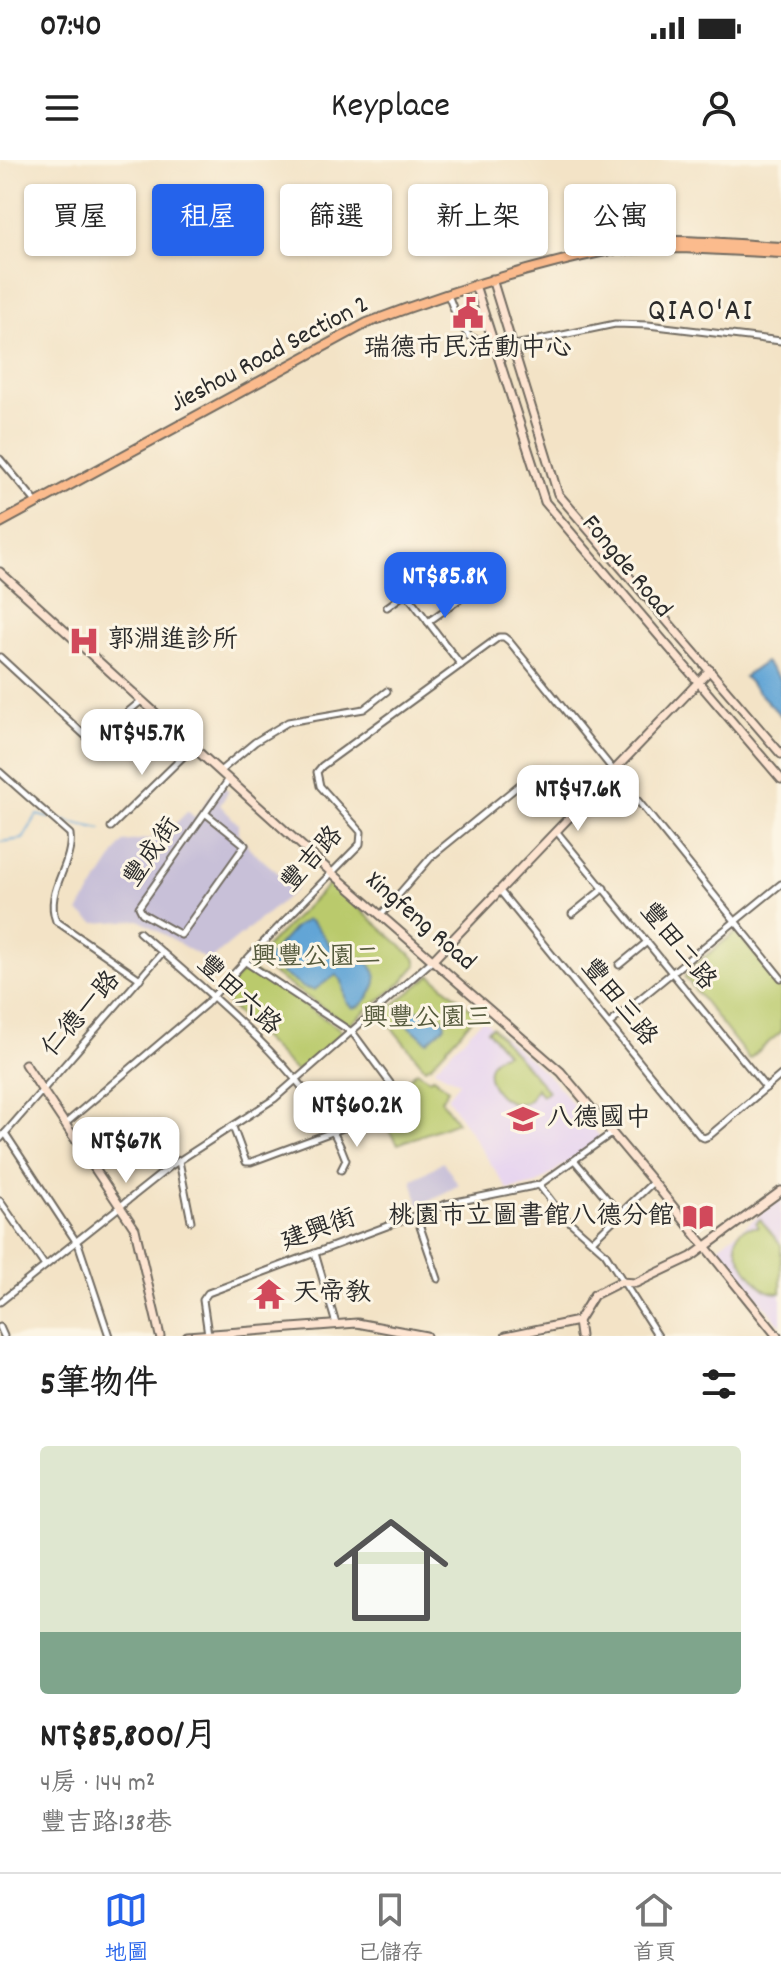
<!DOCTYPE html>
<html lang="zh-TW">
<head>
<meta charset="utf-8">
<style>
	body { margin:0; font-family:Dekko,"LXGW WenKai TC",sans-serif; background:#f2f2f2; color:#222; height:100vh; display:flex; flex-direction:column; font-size:30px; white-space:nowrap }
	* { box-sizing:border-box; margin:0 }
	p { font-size:26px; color:#767676 }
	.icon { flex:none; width:44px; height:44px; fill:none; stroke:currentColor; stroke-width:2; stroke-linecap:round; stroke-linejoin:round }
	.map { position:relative; height:1176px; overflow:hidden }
	.sheet { display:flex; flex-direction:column; background:#fff; flex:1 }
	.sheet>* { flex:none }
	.top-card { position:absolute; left:24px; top:24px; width:734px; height:72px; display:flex; gap:16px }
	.price { position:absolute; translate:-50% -68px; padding:0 18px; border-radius:16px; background:#fff; color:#222; font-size:26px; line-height:52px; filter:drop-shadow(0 2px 4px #0008) }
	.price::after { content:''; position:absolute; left:50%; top:48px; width:24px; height:18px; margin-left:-12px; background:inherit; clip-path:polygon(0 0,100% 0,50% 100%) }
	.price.selected { background:#2563eb; color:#fff }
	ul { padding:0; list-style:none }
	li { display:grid; align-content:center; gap:16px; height:424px; padding:0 40px }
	li span { display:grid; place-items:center; height:248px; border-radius:8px; color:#555 }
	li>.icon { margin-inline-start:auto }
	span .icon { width:144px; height:144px; fill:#fffc; stroke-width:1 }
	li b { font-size:34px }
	h2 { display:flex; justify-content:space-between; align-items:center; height:96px; padding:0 40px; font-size:34px }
	.pill { padding:0 28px; border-radius:8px; background:#fff; box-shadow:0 2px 6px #0004; font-size:28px; line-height:72px }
	.pill.selected { background:#2563eb; color:#fff }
	.status { display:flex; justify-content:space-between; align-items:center; height:56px; padding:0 40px; background:#fff; direction:ltr }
	.status svg { height:22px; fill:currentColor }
	header { display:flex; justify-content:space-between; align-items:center; height:104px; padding:0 40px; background:#fff; font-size:36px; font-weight:600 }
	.menu { display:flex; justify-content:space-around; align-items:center; height:112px; border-top:2px solid #e0e0e0; background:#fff; font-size:22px; color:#767676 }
	.menu a { display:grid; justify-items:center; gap:4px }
	.menu .selected { color:#2563eb }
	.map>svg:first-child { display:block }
</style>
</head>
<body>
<div class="status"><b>07:40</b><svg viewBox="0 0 49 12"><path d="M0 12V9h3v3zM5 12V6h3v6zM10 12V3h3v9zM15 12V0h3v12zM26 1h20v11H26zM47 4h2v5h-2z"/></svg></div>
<header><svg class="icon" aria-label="menu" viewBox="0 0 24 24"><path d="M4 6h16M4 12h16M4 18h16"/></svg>Keyplace<svg class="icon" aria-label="person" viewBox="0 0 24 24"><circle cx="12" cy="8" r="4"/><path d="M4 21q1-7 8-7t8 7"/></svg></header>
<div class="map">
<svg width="781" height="1176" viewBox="0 0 781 1176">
	<rect width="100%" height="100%" fill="#fcf5e5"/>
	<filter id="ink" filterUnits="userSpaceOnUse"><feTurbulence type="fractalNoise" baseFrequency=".0125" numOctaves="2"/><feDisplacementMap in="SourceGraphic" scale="16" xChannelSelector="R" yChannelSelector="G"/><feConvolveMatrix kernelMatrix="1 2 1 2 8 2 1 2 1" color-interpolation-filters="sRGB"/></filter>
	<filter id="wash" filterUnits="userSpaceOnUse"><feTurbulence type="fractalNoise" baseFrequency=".006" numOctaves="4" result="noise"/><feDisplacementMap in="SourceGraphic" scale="32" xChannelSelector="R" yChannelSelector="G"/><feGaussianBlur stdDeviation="1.8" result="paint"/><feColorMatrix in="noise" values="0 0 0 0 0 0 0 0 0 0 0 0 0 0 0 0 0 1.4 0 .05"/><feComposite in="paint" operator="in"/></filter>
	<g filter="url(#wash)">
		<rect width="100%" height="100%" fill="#f3e3c6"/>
		<!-- built -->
		<g fill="#e6d3f0">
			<path d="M483,859L552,919L601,978L537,1024L508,1030L447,937L459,922L434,909Z"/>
			<path d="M781,1039V1165L718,1092L720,1085Z"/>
		</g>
		<!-- industrial -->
		<g fill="#c8c0d8">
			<path d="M219,623L229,631L220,645L238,664V672L250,689L297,729L209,801L139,760L95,763L78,752L123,682L162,677L188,651L195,658Z"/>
			<path d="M443,1002L459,1025L419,1046L412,1020Z"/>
		</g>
		<!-- green -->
		<g fill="#baca6c" stroke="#727a4c" stroke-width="2">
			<path d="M330,723L415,798L417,805L401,823L348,865L253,800Z"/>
			<path d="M736,772L781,826V872L749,899L685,817L692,807Z"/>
			<path d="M247,807L340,869L341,873L335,879L296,912L221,837V834Z"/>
			<path d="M431,815L477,854L431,905L425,908L381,855Z"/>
			<path d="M492,867L548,931L542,935L536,928L530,940C502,957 467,903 506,893L487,870Z"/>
			<path d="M417,911L429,919L433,917L448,929L441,940L457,962L398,984L374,950Z"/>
			<path d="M760,1059L781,1085V1133C777,1133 772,1133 768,1131C750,1123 712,1064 758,1067L756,1063Z"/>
		</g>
		<!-- water -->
		<g fill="#62a5d6" stroke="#466880" stroke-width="2">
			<path d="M765,502L781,520V556L744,517Z"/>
			<path d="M307,760C320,764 333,796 349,804L364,799C384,815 377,830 360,846L353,848L346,842L342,821L336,815L314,830L304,828L264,801L295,767Z"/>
			<path d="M401,847L439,855L444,860L445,866L427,882L398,856L397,850Z"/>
		</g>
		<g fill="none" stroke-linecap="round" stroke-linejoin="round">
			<!-- stream -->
			<g stroke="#62a5d6" stroke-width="2">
				<path d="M55,659L101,669"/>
				<path d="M0,682L23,679L37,655L49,658"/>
			</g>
		</g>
	</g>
	<g filter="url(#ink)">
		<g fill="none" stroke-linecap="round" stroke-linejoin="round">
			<defs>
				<g id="street">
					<path d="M448,135L459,163L469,176L496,189L615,164L648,165L781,181"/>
					<path d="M0,299L36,342"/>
					<path d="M406,433L461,505"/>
					<path d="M387,447L444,406"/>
					<path d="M428,462L492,416"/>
					<path d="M0,497L92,582L141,541"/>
					<path d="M220,611L255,582L288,562L364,549L387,531"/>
					<path d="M0,612L70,674C74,705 44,730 56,761L140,819"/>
					<path d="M205,653L245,685L181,775L142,753L139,747L229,619"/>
					<path d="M111,667L193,587"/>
					<path d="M557,672L766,928"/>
					<path d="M500,731L700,976L704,978L709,976L781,915"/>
					<path d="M572,754L604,728"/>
					<path d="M381,755L432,696L534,613"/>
					<path d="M139,772C202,827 318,920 346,1000L341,1010"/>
					<path d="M619,805L647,782"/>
					<path d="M609,864L781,724"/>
					<path d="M65,964L206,844L250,796L360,684L361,672L320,626L317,612L322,606L499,477H504L509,481L781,818"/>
					<path d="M233,967L246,1002H251L343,968L393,927L353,873L244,801"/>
					<path d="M5,973L79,1086L109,1176"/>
					<path d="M0,979L162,793"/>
					<path d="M179,1001L191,1061"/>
					<path d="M575,1001L619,1053"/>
					<path d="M539,1025L562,1055L605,1093L658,1176"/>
					<path d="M0,1041L45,1106"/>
					<path d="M416,1055L438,1119"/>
					<path d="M593,1080L653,1022"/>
					<path d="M315,1093L336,1164"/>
					<path d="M0,1142L171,1006L274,939L433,800"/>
					<path d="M0,1167L4,1176"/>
					<path d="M208,1174L203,1140L208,1133L446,1044L539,1025L612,973"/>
				</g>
				<g id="secondary">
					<path d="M492,119L558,334L781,594"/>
					<path d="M475,125L545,342L781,619"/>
					<path d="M0,412L332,713L561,912L659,1029L777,1176"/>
					<path d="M433,800L710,510"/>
					<path d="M25,904L135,1069L160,1176"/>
					<path d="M187,1176L357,1163L426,1176"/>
					<path d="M506,1176L578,1161"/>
					<path d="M580,1176L578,1161L594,1135L620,1122L636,1123L691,1097L781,1031"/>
				</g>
				<g id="primary">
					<path d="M610,90L682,88L781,93"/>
					<path d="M0,363L367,163C446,133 526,107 610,90C640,73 743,85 781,87"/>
				</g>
			</defs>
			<!-- street casing -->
			<use href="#street" stroke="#716b61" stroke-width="9"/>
			<!-- secondary casing -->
			<use href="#secondary" stroke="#716b61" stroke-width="11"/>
			<!-- primary casing -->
			<use href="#primary" stroke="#716b61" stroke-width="12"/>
			<!-- street -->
			<use href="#street" stroke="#fff" stroke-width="5"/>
			<!-- secondary -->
			<use href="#secondary" stroke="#fde4d1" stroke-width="7"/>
			<!-- primary -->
			<use href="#primary" stroke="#fbbb8d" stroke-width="8"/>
		</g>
	</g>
	<!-- icons -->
	<defs>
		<symbol id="civic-bare" viewBox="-9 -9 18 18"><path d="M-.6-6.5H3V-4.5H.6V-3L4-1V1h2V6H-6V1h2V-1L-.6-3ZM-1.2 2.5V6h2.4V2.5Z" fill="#d1495b" stroke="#fcf5e5" stroke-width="2.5" paint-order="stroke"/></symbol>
		<symbol id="hospital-bare" viewBox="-9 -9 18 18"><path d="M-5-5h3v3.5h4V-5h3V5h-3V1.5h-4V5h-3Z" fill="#d1495b" stroke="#fcf5e5" stroke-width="2.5" paint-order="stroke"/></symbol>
		<symbol id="school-bare" viewBox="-9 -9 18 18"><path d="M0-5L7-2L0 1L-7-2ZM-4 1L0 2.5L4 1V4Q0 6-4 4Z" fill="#d1495b" stroke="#fcf5e5" stroke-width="2.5" paint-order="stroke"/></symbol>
		<symbol id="library-bare" viewBox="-9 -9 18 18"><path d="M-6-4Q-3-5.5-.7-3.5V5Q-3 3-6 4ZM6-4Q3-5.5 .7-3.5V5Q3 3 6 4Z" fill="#d1495b" stroke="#fcf5e5" stroke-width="2.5" paint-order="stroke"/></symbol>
		<symbol id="temple-bare" viewBox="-9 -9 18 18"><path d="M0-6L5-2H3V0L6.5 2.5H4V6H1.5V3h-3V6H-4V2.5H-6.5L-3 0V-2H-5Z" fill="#d1495b" stroke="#fcf5e5" stroke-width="2.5" paint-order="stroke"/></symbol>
	</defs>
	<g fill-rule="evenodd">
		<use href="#civic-bare" x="446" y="131" width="44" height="44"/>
		<use href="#hospital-bare" x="62" y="459" width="44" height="44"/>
		<use href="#school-bare" x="501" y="937" width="44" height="44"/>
		<use href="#library-bare" x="676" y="1035" width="44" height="44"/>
		<use href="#temple-bare" x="247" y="1112" width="44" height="44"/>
	</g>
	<g text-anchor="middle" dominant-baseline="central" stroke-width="6" stroke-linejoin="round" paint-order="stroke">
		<!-- poi labels -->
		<g font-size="26" fill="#2b2b2b" stroke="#fcf5e5" text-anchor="start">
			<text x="468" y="189" text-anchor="middle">瑞德市民活動中心</text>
			<text x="108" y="481">郭淵進診所</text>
			<text x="547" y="959">八德國中</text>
			<text x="674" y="1057" text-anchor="end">桃園市立圖書館八德分館</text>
			<text x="293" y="1134">天帝教</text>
		</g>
		<!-- street labels -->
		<g font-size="26" fill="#2b2b2b" stroke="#fcf5e5">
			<text transform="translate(270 195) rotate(-28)">Jieshou Road Section 2</text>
			<text transform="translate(626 407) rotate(50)">Fongde Road</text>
			<text transform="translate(153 693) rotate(-55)">豐成街</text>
			<text transform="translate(313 700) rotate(-48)">豐吉路</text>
			<text transform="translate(420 762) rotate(41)">Xingfeng Road</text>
			<text transform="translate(677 787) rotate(51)">豐田二路</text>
			<text transform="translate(238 836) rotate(43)">豐田六路</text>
			<text transform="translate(618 843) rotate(51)">豐田三路</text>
			<text transform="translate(82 855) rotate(-49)">仁德一路</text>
			<text transform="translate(319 1071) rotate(-20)">建興街</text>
		</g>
		<!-- park labels -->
		<g font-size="26" fill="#565b3e" stroke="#fcf5e5">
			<text x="316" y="798">興豐公園二</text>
			<text x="427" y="859">興豐公園三</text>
		</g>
		<!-- quarter labels -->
		<g font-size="30" letter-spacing="2" fill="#2b2b2b" stroke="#fcf5e5">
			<text x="701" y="153">QIAO'AI</text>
		</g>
	</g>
</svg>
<b class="price selected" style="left:445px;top:460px">NT$85.8K</b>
<b class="price" style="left:142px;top:617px">NT$45.7K</b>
<b class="price" style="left:578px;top:673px">NT$47.6K</b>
<b class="price" style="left:357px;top:989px">NT$60.2K</b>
<b class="price" style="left:126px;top:1025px">NT$67K</b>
<div class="top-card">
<a class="pill">買屋</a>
<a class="pill selected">租屋</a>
<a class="pill">篩選</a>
<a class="pill">新上架</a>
<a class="pill">公寓</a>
</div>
</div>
<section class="sheet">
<h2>5筆物件<svg class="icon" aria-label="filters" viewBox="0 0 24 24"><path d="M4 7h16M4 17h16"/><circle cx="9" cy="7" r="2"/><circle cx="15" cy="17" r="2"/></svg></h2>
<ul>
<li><span style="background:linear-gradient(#dfe7d0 75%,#7fa58c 0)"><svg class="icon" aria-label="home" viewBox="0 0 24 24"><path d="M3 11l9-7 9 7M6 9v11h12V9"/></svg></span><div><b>NT$85,800/月</b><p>4房 · 144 m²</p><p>豐吉路138巷</p></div></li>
</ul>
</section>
<nav class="menu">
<a class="selected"><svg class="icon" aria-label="map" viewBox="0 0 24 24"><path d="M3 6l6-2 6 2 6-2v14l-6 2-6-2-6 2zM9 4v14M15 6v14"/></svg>地圖</a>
<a><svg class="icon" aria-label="saved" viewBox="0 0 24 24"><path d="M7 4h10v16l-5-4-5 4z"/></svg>已儲存</a>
<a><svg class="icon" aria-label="home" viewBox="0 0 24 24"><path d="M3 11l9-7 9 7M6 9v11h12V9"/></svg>首頁</a>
</nav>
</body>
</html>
